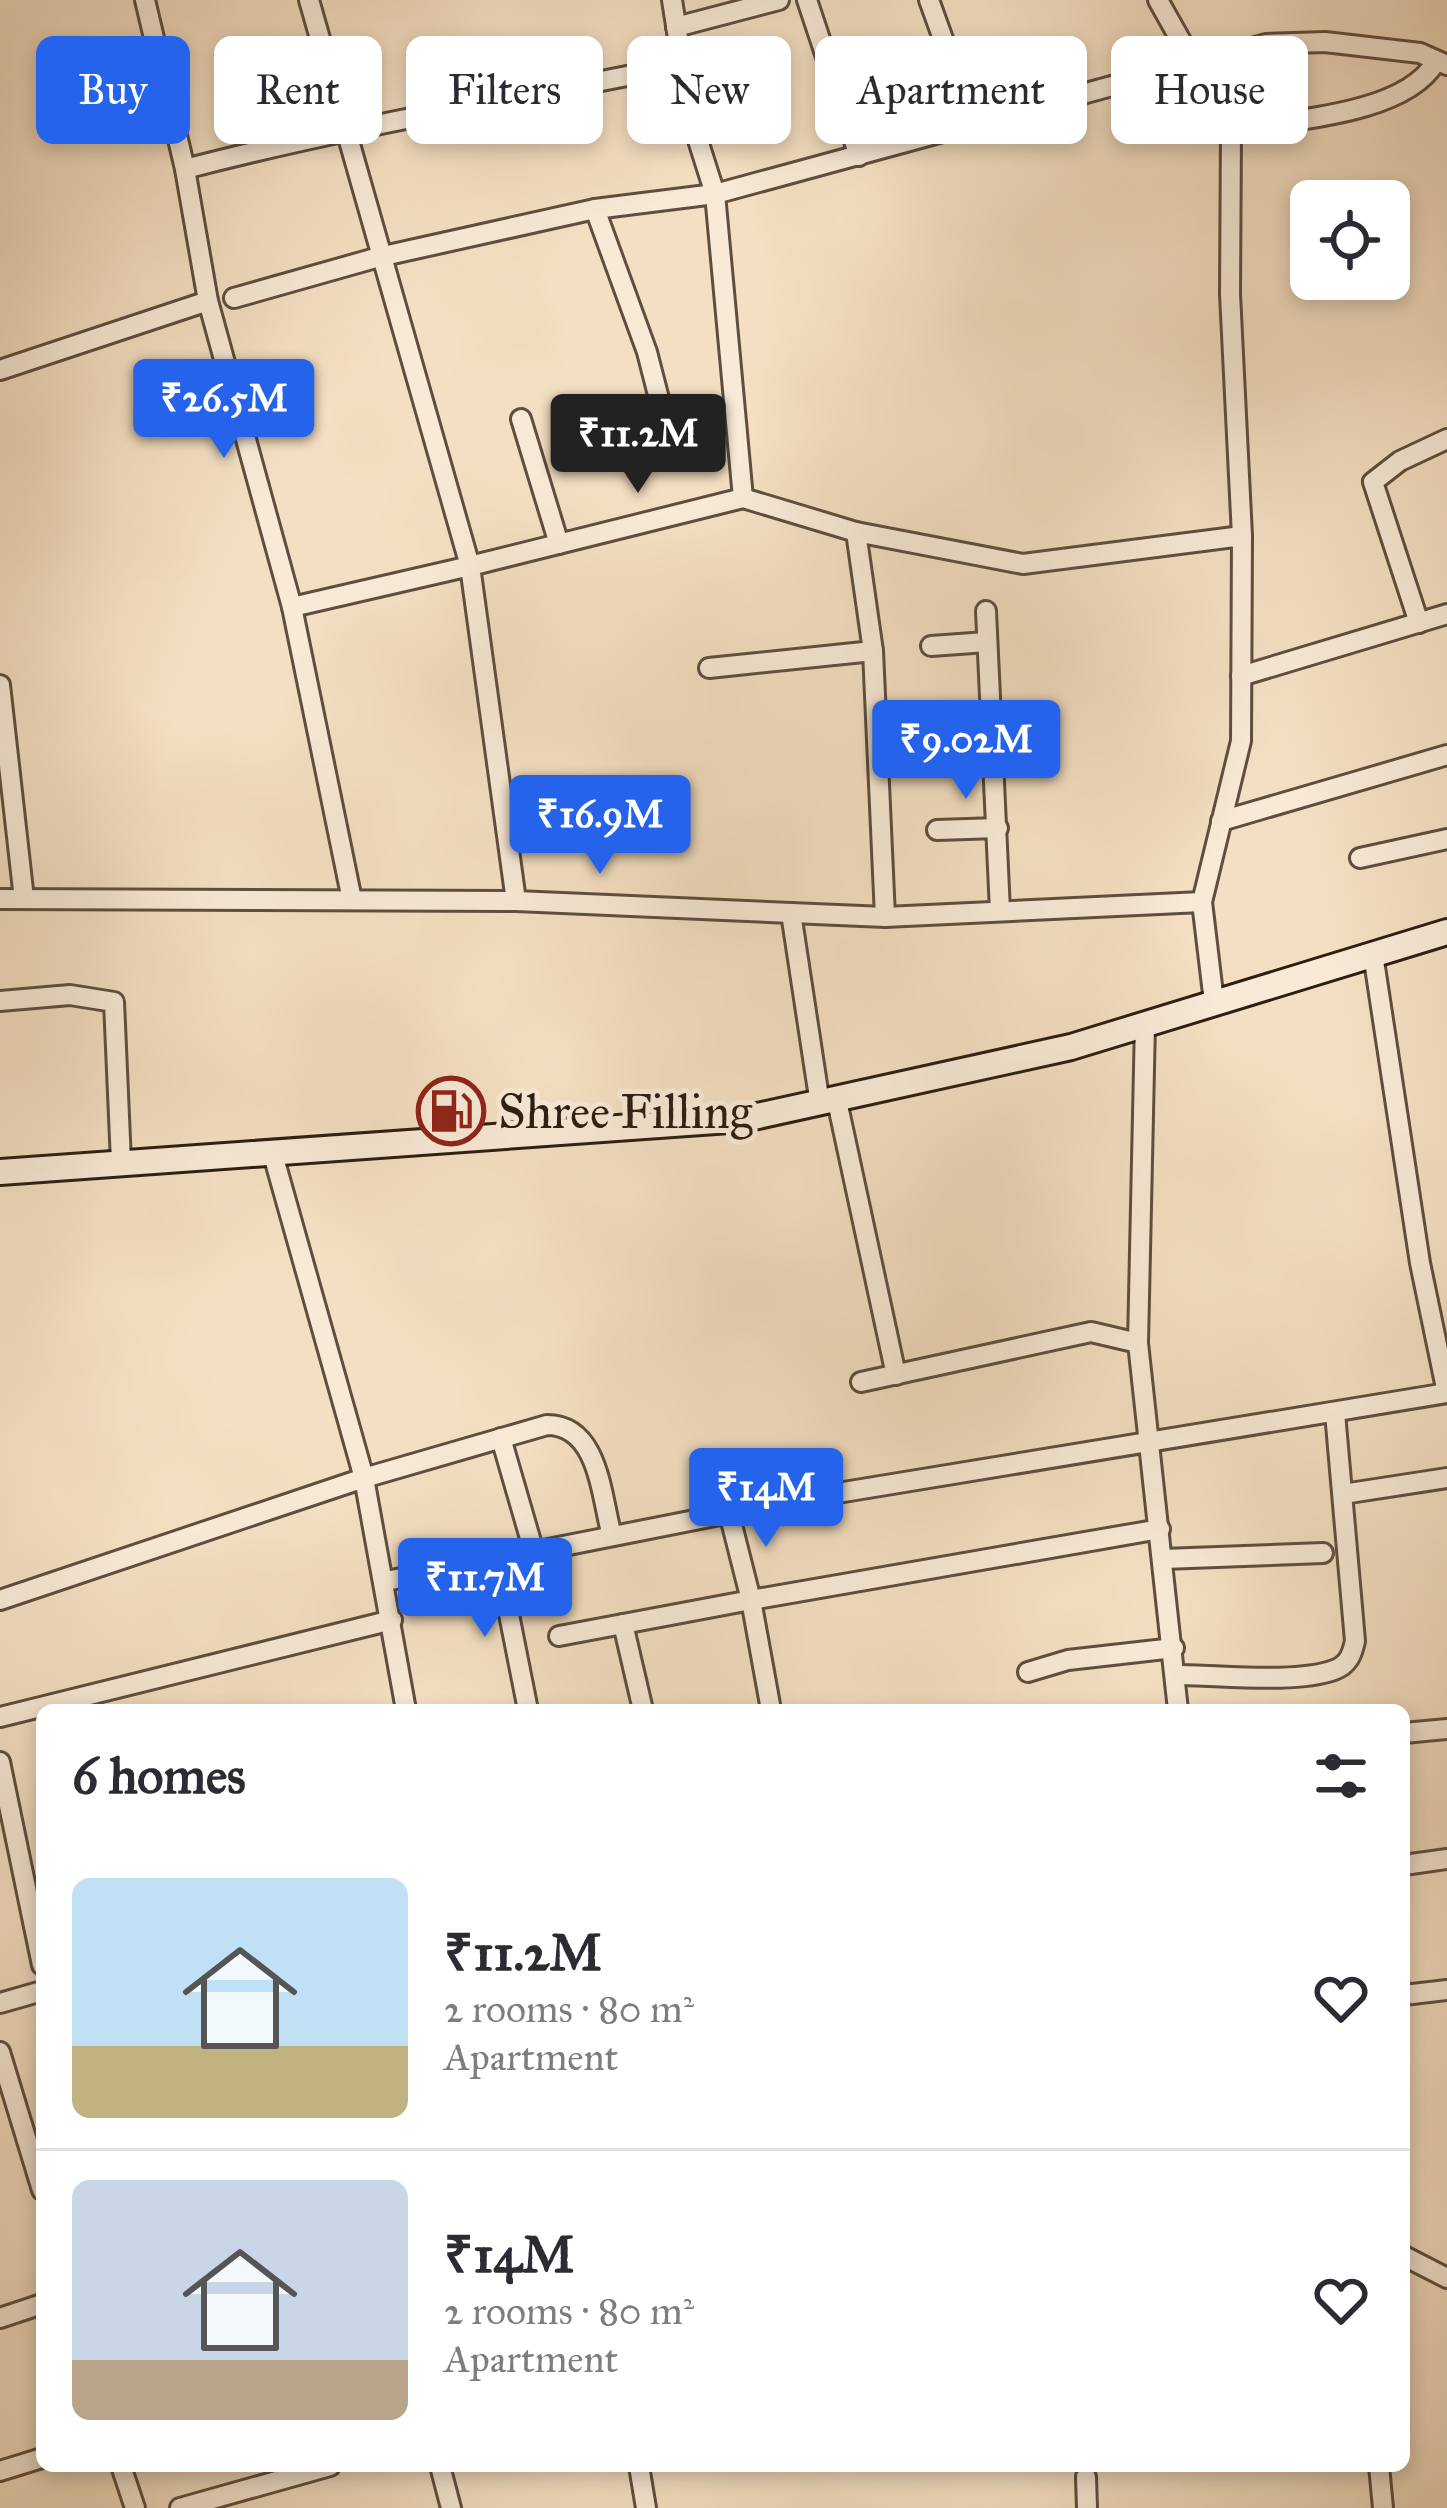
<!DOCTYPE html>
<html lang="en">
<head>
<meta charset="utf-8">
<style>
	body { margin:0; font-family:"IM FELL Great Primer",serif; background:#f7f7f7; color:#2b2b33; height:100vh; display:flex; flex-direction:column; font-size:45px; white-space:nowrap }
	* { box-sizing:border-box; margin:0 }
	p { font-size:39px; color:#7c7c81 }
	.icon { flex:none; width:66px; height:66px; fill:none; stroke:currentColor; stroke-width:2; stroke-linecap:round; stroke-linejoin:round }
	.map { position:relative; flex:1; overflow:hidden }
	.panel { position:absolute; left:36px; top:1704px; width:1374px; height:768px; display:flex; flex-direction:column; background:#fff; border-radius:18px; box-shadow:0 6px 18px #0003 }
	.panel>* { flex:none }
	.guide { position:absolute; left:36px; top:36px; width:1377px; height:108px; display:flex; gap:24px }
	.fabs { position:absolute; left:1290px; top:180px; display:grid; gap:24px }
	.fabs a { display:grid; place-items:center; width:120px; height:120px; border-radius:18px; background:#fff; box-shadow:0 6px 18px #0003; font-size:60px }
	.price { position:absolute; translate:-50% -102px; padding:0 27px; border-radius:12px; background:#2563eb; color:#fff; font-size:39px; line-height:78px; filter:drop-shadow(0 3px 6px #0008) }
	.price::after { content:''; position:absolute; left:50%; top:72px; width:36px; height:27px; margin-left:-18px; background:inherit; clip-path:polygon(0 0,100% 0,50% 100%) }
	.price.selected { background:#222; color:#fff }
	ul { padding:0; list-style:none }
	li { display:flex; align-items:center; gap:36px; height:300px; padding:0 36px }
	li+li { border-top:3px solid #e1e1e2 }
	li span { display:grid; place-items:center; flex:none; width:336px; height:240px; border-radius:18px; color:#555 }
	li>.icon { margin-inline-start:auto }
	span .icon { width:144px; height:144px; fill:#fffc; stroke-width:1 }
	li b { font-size:51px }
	h2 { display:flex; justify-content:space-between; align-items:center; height:144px; padding:0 36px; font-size:51px }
	.chip { padding:0 42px; border-radius:18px; background:#fff; box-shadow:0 6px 18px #0003; font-size:42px; line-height:108px }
	.chip.selected { background:#2563eb; color:#fff }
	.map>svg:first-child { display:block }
</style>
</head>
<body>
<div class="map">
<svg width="1447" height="2508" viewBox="0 0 1447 2508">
	<rect width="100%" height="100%" fill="#f4dfc2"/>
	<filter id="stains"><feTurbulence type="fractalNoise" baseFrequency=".00167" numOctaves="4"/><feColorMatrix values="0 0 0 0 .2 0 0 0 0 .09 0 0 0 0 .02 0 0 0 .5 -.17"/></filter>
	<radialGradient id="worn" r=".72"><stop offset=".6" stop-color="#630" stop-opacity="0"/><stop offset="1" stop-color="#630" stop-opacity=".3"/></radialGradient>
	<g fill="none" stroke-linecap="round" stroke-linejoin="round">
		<defs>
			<g id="street">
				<path d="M145,0L185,169"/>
				<path d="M807,0L859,156"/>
				<path d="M929,0L974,125"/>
				<path d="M1158,0L1231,130L1230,294L1242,536"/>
				<path d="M676,27L779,0"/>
				<path d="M1231,130C1289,119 1402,116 1435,63"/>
				<path d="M234,298L379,257L595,209"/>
				<path d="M0,370L208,301"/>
				<path d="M521,419L559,544"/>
				<path d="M667,430L647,352L595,209L715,194L1266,44L1325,42L1420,53L1447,65"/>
				<path d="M743,498L856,532L1023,564L1242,536L1241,741L1202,902L1214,1002"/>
				<path d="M856,532L873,651L885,917"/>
				<path d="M292,607L470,566L309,0"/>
				<path d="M986,611L1000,911"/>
				<path d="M1419,623L1373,482L1400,461L1447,439"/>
				<path d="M931,646L987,642"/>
				<path d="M709,668L873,651"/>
				<path d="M1241,676L1447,614"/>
				<path d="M0,685L24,899"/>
				<path d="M929,740L992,735"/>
				<path d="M1221,821L1447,755"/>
				<path d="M937,830L998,828"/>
				<path d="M1360,858L1447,839"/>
				<path d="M0,899L516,901L885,917L1202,902"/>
				<path d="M352,900L292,607L208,301L185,169C349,126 516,99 682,65"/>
				<path d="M516,901L470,566L743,498L715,194L690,115L672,0"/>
				<path d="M791,913L820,1104"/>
				<path d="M1373,954L1420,1263L1447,1393"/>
				<path d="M0,1001L70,995L114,1002L121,1162"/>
				<path d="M1145,1023L1138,1343L1178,1710"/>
				<path d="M837,1101L896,1375"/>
				<path d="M272,1151L364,1478L406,1710"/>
				<path d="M861,1382L1091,1332L1138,1343"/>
				<path d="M501,1438L534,1552"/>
				<path d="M1343,1494L1447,1478"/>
				<path d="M498,1559L528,1710"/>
				<path d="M1163,1559L1323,1553"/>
				<path d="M386,1581L801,1499L1447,1393"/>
				<path d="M0,1600L364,1478L547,1425C599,1425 601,1496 612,1536"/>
				<path d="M623,1624L643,1710"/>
				<path d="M559,1636L751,1600L729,1513"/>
				<path d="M1028,1672L1068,1660L1174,1648"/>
				<path d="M1177,1675C1219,1675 1296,1684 1334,1670C1348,1665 1352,1655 1355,1641L1335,1413"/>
				<path d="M771,1710L751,1600L1160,1529"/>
				<path d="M0,1717L392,1620"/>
				<path d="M1404,1733L1447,1729"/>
				<path d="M0,1762L42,1965"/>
				<path d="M1404,1865L1447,1859"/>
				<path d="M1404,1995L1447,1990"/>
				<path d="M0,2003L42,1991"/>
				<path d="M0,2052L42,2190"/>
				<path d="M1404,2256L1447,2278"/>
				<path d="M0,2318L42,2304"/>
				<path d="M121,2466L135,2508"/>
				<path d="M440,2466L451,2508"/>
				<path d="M639,2466L646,2508"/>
				<path d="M1379,2466L1383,2508"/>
				<path d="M0,2471L42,2458"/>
				<path d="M1086,2477L1087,2508"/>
				<path d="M180,2508L330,2466"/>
			</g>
			<path id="secondary" d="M0,1172L744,1119L1071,1047L1447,932"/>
		</defs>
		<!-- street casing -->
		<use href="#street" stroke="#5e4e3f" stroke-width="24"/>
		<!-- secondary casing -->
		<use href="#secondary" stroke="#2c1e13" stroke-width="30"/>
		<!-- street -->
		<use href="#street" stroke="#f8ead7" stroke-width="18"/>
		<!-- secondary -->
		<use href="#secondary" stroke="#f8ead7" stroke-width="24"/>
	</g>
	<!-- icons -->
	<defs>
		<symbol id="fuel-ring" viewBox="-11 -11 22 22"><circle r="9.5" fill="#f8ead7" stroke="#8f2418" stroke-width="1.5"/><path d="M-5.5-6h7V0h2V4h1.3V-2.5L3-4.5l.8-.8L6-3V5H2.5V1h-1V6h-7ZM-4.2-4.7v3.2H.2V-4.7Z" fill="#8f2418"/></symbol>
	</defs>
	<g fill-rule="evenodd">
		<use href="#fuel-ring" x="413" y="1073" width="76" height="76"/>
	</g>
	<g text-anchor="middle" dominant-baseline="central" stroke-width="10" stroke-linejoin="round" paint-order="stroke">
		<!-- poi labels -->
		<g font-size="48" fill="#2c1e13" stroke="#f8ead7" text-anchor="start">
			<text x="498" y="1111">Shree Filling</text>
		</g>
	</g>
	<rect width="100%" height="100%" filter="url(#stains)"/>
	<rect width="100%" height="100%" fill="url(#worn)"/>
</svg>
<div class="fabs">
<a><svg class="icon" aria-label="locate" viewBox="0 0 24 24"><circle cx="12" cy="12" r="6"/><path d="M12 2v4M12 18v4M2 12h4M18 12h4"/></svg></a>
</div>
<b class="price" style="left:224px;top:461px">₹26.5M</b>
<b class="price selected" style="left:638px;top:496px">₹11.2M</b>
<b class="price" style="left:966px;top:802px">₹9.02M</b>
<b class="price" style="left:600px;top:877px">₹16.9M</b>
<b class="price" style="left:766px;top:1550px">₹14M</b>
<b class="price" style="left:485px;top:1640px">₹11.7M</b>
<div class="guide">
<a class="chip selected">Buy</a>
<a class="chip">Rent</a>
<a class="chip">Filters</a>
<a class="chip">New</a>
<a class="chip">Apartment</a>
<a class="chip">House</a>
</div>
<section class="panel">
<h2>6 homes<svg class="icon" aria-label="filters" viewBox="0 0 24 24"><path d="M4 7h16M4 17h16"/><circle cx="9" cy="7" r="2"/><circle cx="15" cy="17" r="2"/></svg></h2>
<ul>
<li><span style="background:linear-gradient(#bfe0f5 70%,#c2b280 0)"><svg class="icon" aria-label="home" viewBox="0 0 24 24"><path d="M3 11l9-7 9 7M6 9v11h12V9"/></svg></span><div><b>₹11.2M</b><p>2 rooms · 80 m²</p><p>Apartment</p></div><svg class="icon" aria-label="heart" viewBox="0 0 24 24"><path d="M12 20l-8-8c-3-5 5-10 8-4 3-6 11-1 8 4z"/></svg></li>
<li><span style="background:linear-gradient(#c9d6e8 75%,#b9a48a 0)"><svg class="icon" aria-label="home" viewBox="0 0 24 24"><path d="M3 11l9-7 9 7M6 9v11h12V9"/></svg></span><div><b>₹14M</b><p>2 rooms · 80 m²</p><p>Apartment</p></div><svg class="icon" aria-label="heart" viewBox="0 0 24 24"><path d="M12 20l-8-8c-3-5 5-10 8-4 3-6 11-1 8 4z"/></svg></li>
</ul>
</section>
</div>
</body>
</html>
